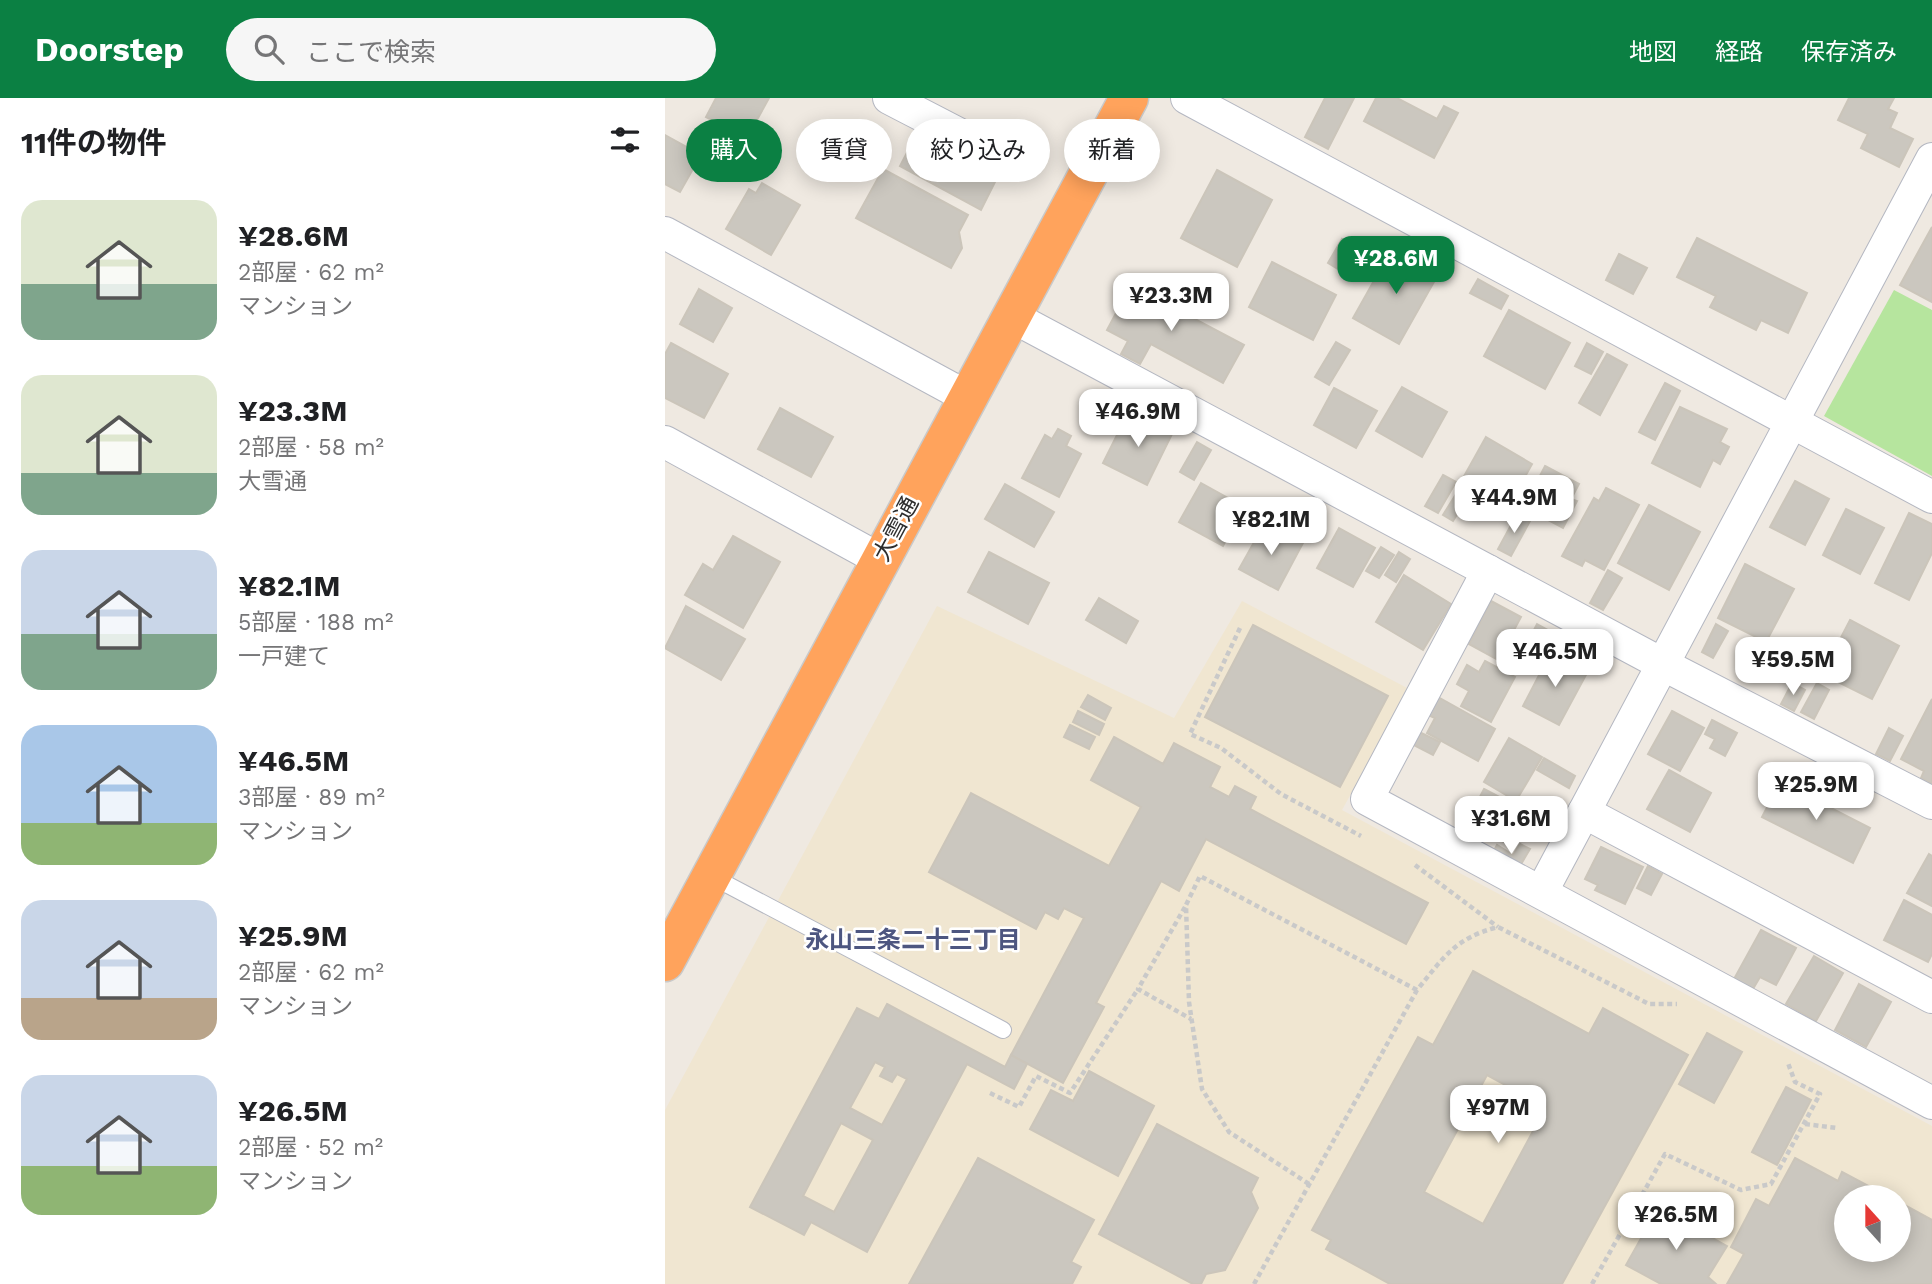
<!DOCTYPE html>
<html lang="ja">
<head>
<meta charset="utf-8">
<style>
	body { margin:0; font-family:"Work Sans","Noto Sans JP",sans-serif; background:#f6f6f6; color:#202124; height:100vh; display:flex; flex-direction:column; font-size:26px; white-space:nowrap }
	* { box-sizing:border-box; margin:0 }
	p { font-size:23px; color:#757577 }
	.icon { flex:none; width:38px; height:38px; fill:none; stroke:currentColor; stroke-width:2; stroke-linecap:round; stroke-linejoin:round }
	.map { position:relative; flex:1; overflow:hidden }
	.side { display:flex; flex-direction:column; background:#fff; width:665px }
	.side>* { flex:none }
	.banner { position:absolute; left:21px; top:21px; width:665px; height:63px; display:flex; gap:14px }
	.needle { width:46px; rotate:339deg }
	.buttons { position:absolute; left:1169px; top:1087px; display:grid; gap:14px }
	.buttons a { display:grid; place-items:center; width:77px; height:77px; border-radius:50%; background:#fff; box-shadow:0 4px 18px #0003; font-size:35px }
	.price { position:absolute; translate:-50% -60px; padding:0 16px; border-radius:14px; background:#fff; color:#222; font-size:23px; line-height:46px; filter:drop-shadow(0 2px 4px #0008) }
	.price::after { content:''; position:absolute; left:50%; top:42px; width:21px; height:16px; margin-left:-10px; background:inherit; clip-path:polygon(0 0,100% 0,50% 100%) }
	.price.selected { background:#0b8043; color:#fff }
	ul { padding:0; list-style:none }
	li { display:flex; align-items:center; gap:21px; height:175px; padding:0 21px }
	li span { display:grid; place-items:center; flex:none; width:196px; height:140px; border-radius:21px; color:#555 }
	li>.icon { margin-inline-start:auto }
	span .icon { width:84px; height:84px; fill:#fffc; stroke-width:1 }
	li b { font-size:30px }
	h2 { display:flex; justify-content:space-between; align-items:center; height:84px; padding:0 21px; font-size:30px }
	.tag { padding:0 24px; border-radius:32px; background:#fff; box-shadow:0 4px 18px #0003; font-size:24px; line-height:63px }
	.tag.selected { background:#0b8043; color:#fff }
	header { display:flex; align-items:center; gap:42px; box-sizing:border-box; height:98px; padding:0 35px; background:#0b8043; color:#fff }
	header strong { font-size:33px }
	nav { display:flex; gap:38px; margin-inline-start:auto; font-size:24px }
	.search { width:490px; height:63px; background:#f6f6f6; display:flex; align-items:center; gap:18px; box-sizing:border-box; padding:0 24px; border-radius:38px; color:#757577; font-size:26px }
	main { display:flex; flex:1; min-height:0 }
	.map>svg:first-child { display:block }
</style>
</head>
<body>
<header>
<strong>Doorstep</strong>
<div class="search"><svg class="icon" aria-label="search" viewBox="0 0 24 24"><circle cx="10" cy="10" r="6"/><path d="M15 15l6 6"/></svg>ここで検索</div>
<nav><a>地図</a><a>経路</a><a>保存済み</a></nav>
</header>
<main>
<section class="side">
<h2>11件の物件<svg class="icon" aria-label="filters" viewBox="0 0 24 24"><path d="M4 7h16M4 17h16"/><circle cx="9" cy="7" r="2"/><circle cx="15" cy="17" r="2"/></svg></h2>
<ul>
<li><span style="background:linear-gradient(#dfe7d0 60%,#7fa58c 0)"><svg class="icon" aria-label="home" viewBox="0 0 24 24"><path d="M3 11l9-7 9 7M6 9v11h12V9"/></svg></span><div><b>¥28.6M</b><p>2部屋 · 62 m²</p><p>マンション</p></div></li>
<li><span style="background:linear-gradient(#dfe7d0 70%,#7fa58c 0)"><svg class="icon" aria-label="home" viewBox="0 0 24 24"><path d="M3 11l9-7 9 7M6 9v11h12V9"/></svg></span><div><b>¥23.3M</b><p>2部屋 · 58 m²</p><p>大雪通</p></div></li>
<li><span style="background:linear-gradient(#c9d6e8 60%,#7fa58c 0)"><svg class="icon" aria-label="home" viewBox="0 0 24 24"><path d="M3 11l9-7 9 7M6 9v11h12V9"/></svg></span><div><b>¥82.1M</b><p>5部屋 · 188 m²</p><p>一戸建て</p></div></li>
<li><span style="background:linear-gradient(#a9c7e8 70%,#8fb573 0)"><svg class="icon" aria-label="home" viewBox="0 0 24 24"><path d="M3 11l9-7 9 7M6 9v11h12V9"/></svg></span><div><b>¥46.5M</b><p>3部屋 · 89 m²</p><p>マンション</p></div></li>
<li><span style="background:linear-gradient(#c9d6e8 70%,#b9a48a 0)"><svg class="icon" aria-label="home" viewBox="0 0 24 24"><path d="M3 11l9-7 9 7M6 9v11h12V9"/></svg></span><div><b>¥25.9M</b><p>2部屋 · 62 m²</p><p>マンション</p></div></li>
<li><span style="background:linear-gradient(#c9d6e8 65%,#8fb573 0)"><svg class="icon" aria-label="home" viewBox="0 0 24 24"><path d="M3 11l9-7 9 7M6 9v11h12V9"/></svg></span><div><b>¥26.5M</b><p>2部屋 · 52 m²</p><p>マンション</p></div></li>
</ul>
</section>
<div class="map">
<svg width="1267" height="1186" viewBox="0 0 1267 1186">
	<rect width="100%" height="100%" fill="#efe9e1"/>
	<!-- education -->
	<path fill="#f0e6d1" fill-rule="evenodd" d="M577,503L744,591L677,712L1267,1028V1186H0V1012L272,508L509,620ZM1181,1099H1234V1152H1181Z"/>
	<!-- green -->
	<path fill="#b6e59e" d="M1229,192L1267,212V378L1159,318Z"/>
	<!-- building -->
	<g fill="#cbc7bf" stroke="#cbc5ba" stroke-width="2" fill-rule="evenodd">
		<path d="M51,0H104L82,40L41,19Z"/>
		<path d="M660,0H689L663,51L640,39Z"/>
		<path d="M711,0H732L772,21L779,8L793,15L769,60L699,23Z"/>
		<path d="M1184,0H1229L1223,11L1232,15L1225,30L1248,41L1234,69L1196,50L1203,36L1173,22Z"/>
		<path d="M39,27L77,48L66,67L28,46Z"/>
		<path d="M0,37L36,57L15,94L0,86Z"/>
		<path d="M249,41L330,84L316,112L235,68Z"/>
		<path d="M218,71L303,117L294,134L297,150L286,170L191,120Z"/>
		<path d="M552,72L607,102L572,169L516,140Z"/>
		<path d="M97,85L135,107L106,157L61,131L84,91L91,95Z"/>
		<path d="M1267,129V204L1235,187Z"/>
		<path d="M1032,140L1142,195L1123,235L1096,222L1091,232L1045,209L1051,198L1012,179Z"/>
		<path d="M677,141L691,150L676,173L663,165Z"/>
		<path d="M728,149L774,175L734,246L688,220Z"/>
		<path d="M954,156L982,170L968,196L941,182Z"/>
		<path d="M607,164L671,197L648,242L584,209Z"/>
		<path d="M469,181L510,203L507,209L579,247L558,285L486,246L475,266L456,256L463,243L442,232Z"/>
		<path d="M813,181L843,198L836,211L805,195Z"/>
		<path d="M34,191L67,210L48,244L15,226Z"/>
		<path d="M844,212L905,245L880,291L819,258Z"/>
		<path d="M671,244L685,252L664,287L650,279Z"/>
		<path d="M6,245L63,276L39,320L0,300V256Z"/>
		<path d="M922,245L938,254L926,276L910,268Z"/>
		<path d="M942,256L962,267L935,317L914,305Z"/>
		<path d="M1000,285L1015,293L990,342L974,334Z"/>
		<path d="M737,289L782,314L757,359L711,333Z"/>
		<path d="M669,290L712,313L691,350L649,327Z"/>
		<path d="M1015,309L1062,331L1055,344L1064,349L1055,366L1048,362L1035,389L987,365Z"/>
		<path d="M115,310L168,339L146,379L93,351Z"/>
		<path d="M463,315L507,336L482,387L438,365Z"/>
		<path d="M393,331L406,338L401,348L416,356L394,399L357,380L380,337L387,341Z"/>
		<path d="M821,339L867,366L845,406L798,380Z"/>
		<path d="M532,344L546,352L529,382L515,374Z"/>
		<path d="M880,368L914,386L906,401L912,403L898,430L859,409Z"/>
		<path d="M778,377L791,384L773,415L760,408Z"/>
		<path d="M1130,383L1164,401L1140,447L1105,429Z"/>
		<path d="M536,385L579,409L558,448L514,424Z"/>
		<path d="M340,386L389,414L369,449L320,421Z"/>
		<path d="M796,388L806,394L788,423L778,417Z"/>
		<path d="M941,390L974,407L939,472L920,462L917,468L897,458L929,400L934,403Z"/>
		<path d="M984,407L1035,434L1004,492L953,465Z"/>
		<path d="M1181,411L1219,430L1195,476L1158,457Z"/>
		<path d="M1244,415L1267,426V455L1244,502L1210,485Z"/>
		<path d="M852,416L865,423L846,458L833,451Z"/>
		<path d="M597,430L612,438L615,432L638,445L613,492L574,471Z"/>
		<path d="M674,430L710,450L688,489L652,470Z"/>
		<path d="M68,438L115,464L78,530L20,497L38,466L48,472Z"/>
		<path d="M716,449L729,457L714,480L701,473Z"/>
		<path d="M324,454L384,485L363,526L303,494Z"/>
		<path d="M734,454L745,461L731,484L720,477Z"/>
		<path d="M1080,466L1129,491L1101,544L1053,520Z"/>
		<path d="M943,472L957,480L938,512L925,505Z"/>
		<path d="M739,477L786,506L758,552L711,524Z"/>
		<path d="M434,500L473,523L461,545L421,522Z"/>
		<path d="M826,503L856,519L833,562L804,546Z"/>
		<path d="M21,508L80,541L56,582L0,550Z"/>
		<path d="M1185,522L1234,548L1207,601L1157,576Z"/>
		<path d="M872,526L890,536L874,564L857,555Z"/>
		<path d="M1051,526L1063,533L1048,560L1037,554Z"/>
		<path d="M588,527L723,598L675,689L540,619Z"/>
		<path d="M897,538L933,557L926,569L891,551Z"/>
		<path d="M885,556L922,575L894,627L858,608Z"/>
		<path d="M820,563L850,579L826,624L796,608L804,593L792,586L802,567L814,574Z"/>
		<path d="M1127,585L1140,592L1129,613L1116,606Z"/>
		<path d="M1152,585L1164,592L1149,621L1136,614Z"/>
		<path d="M423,597L446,610L440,622L416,609Z"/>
		<path d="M773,599L830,631L813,663L762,635L770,620L763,617Z"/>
		<path d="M1267,601V686L1256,680L1259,673L1236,661Z"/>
		<path d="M413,613L439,626L434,637L408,624Z"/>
		<path d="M1007,613L1039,630L1015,673L983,656Z"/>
		<path d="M1047,622L1072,635L1060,658L1045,650L1050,641L1040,636Z"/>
		<path d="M405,627L430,639L424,651L399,639Z"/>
		<path d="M1224,630L1238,638L1225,663L1211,656Z"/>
		<path d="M752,633L775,644L768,657L745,645Z"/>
		<path d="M449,639L498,666L509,645L555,669L545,689L564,699L570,688L591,699L585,711L763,805L741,846L541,741L514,793L496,783L431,905L439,909L398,985L346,957L419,820L399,810L393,821L380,814L371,831L264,774L306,695L444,768L476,709L426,682Z"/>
		<path d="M844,640L877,659L851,703L819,684Z"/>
		<path d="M879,660L910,678L904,690L872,672Z"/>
		<path d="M1004,672L1046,695L1025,734L982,711Z"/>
		<path d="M1115,684L1205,730L1188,765L1097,719Z"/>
		<path d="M819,691L861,713L843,746L801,725Z"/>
		<path d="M855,746L865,751L852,773L826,758L832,747L848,757Z"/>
		<path d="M936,749L978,769L960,806L930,792L933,787L920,781Z"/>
		<path d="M1264,756L1267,758V808L1242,795Z"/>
		<path d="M983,768L997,776L986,797L972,790Z"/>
		<path d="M1239,802L1267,817V856L1263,864L1219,842Z"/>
		<path d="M1096,832L1131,850L1111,887L1095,879L1088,891L1069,881Z"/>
		<path d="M1149,858L1178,875L1151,923L1121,906Z"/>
		<path d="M808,873L924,936L938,910L1023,957L897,1186H725L661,1151L666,1142L647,1132L753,939L768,947ZM822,977L881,1009L818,1126L759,1094Z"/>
		<path d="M1194,886L1226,904L1201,949L1170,932Z"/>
		<path d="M222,906L340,969L346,957L362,966L349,991L302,966L202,1154L146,1124L139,1137L85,1109L192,910L214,921ZM210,964L220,969L215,978L227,984L232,976L242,981L217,1027L185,1010ZM176,1025L208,1042L169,1114L138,1098Z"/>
		<path d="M1042,935L1077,954L1049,1005L1014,986Z"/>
		<path d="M424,973L489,1008L453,1078L365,1031L386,992L408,1003Z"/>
		<path d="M1121,989L1146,1002L1112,1067L1087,1054Z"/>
		<path d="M492,1026L593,1080L586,1094L593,1110L560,1172L541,1176L536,1186H528L434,1136Z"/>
		<path d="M313,1060L429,1122L406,1164L416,1169L407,1186H244Z"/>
		<path d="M1130,1060L1173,1083L1177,1074L1224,1099H1181V1152H1234V1104L1267,1122V1186H1062L1079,1156L1066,1149L1091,1101L1104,1108Z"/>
		<path d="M993,1110L1062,1148L1043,1179L1051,1186H996L961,1167Z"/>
	</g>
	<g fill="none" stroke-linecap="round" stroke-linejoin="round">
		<defs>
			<path id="lane" d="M46,778L338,932"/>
			<g id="street">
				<path d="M224,0L338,59"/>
				<path d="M522,0L1267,399"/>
				<path d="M0,135L302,299"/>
				<path d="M348,219L997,566L1267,705"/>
				<path d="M0,344L214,461"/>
				<path d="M823,473L702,701L1267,1005"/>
				<path d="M919,714L1267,899"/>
				<path d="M877,793L1267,61"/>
			</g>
			<path id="highway" d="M0,864L464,0"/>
		</defs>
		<!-- lane casing -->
		<use href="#lane" stroke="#b4b7c1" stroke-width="18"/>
		<!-- street casing -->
		<use href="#street" stroke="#b4b7c1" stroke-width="34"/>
		<!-- highway casing -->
		<use href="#highway" stroke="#c9c9c9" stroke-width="41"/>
		<!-- path -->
		<g stroke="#c9c9c9" stroke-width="4.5" stroke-dasharray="5 3.5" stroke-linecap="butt">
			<path d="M575,530L525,636L556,650L616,696L696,738"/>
			<path d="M750,767L833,829"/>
			<path d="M520,809L473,891L526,921"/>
			<path d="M325,995L354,1009L371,978L405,995L473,891"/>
			<path d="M1140,1026L1172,1030"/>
			<path d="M644,1086L564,1034L537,991L524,904L521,807L535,778L752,892"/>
			<path d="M589,1186L752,892C779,859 790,840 833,829L984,906H1012"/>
			<path d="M927,1186L1000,1056L1076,1092L1106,1086L1155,996L1130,984L1123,965"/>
		</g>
		<!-- lane -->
		<use href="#lane" stroke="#fff" stroke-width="16"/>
		<!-- street -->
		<use href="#street" stroke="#fff" stroke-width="32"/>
		<!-- highway -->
		<use href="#highway" stroke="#ffa35c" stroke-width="38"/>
	</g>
	<g text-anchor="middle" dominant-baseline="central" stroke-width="5" stroke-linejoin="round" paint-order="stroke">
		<!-- street labels -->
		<g font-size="23" fill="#2e2e2e" stroke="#fff">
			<text transform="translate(231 431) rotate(-62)">大雪通</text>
		</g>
		<!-- neighbourhood labels -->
		<g font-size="24" font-weight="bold" fill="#4d5680" stroke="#fff">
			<text x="248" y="842">永山三条二十三丁目</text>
		</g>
	</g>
</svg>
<div class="buttons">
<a><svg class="needle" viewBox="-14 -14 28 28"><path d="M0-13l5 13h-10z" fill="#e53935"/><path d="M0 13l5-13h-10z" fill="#757577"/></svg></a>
</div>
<b class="price selected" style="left:731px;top:198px">¥28.6M</b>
<b class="price" style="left:506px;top:235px">¥23.3M</b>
<b class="price" style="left:473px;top:351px">¥46.9M</b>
<b class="price" style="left:849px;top:437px">¥44.9M</b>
<b class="price" style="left:606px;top:459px">¥82.1M</b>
<b class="price" style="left:890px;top:591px">¥46.5M</b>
<b class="price" style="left:1128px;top:599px">¥59.5M</b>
<b class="price" style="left:1151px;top:724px">¥25.9M</b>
<b class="price" style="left:846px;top:758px">¥31.6M</b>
<b class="price" style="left:833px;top:1047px">¥97M</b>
<b class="price" style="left:1011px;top:1154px">¥26.5M</b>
<div class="banner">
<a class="tag selected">購入</a>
<a class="tag">賃貸</a>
<a class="tag">絞り込み</a>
<a class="tag">新着</a>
</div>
</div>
</main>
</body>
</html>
